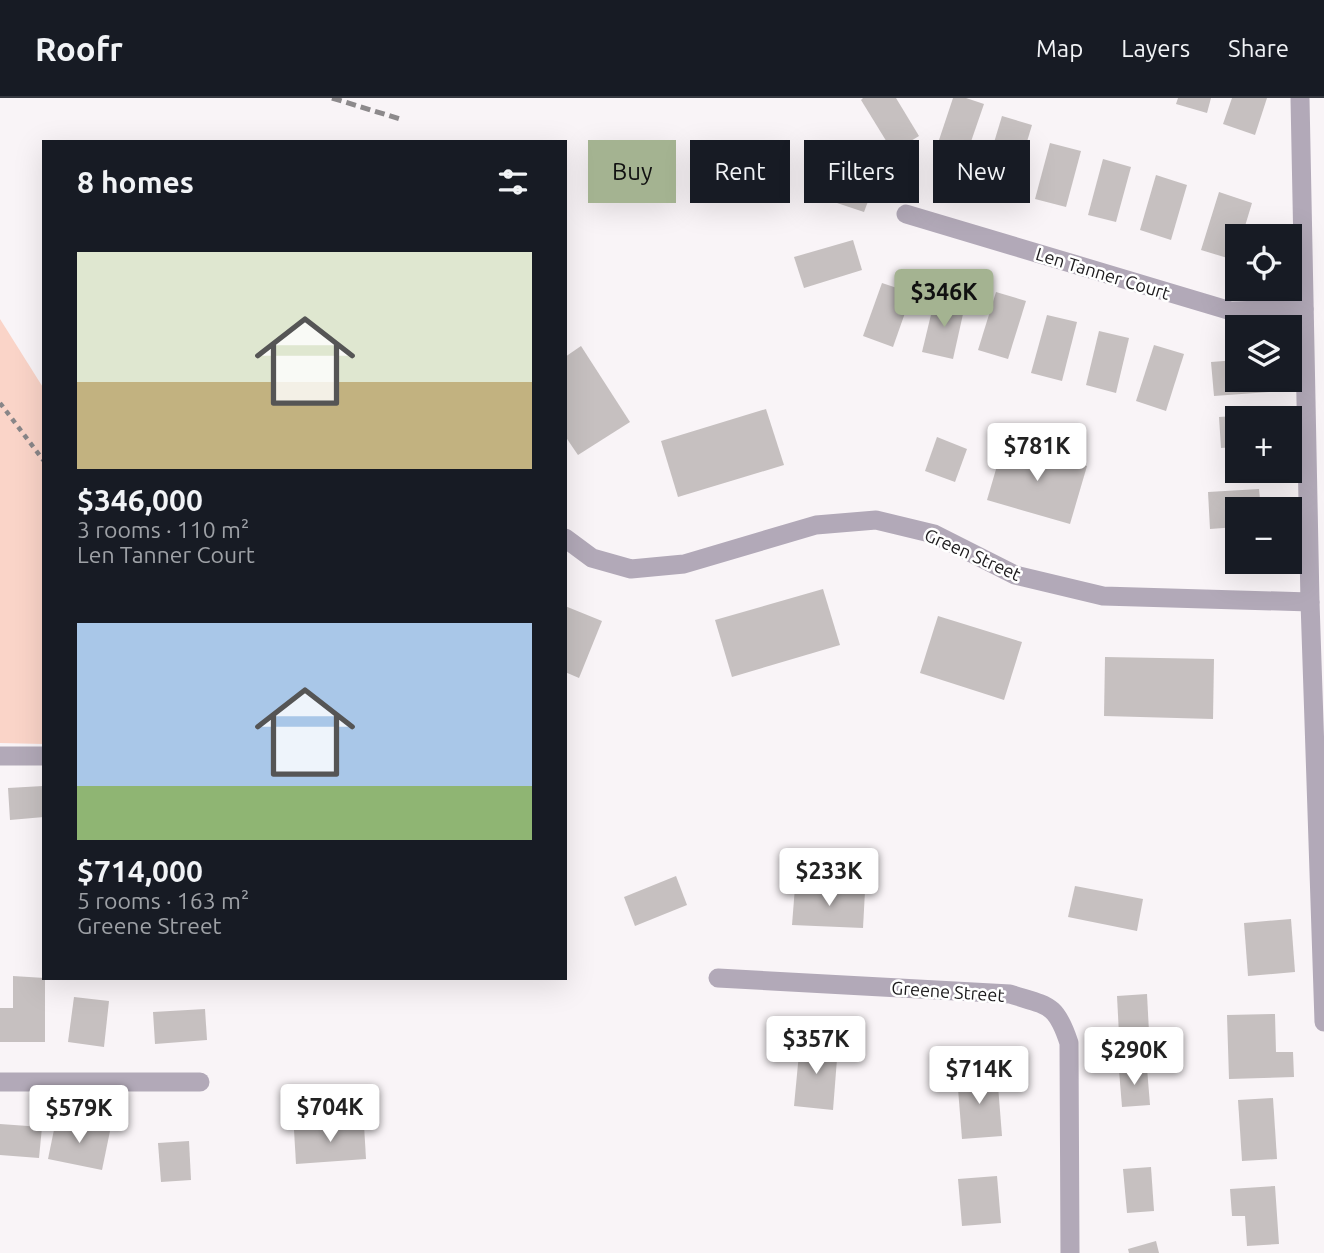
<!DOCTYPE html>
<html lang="en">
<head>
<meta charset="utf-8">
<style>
	body { margin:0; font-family:Ubuntu,sans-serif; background:#20242c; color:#f1f3f6; height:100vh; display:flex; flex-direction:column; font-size:26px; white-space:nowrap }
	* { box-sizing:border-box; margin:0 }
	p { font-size:23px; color:#9ea1a6 }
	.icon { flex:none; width:38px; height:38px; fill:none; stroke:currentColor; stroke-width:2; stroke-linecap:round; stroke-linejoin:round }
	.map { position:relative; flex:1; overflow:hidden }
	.side { position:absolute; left:42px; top:42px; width:525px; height:840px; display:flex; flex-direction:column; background:#171b24; border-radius:0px; box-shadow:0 7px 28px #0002 }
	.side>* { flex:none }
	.hud { position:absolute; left:588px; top:42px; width:630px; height:63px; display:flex; gap:14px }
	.fabs { position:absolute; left:1225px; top:126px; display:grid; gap:14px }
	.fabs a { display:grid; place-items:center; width:77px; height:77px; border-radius:0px; background:#171b24; box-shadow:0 7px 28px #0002; font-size:35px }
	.price { position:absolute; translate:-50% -60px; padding:0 16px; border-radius:7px; background:#fff; color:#222; font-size:23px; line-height:46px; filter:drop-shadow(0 2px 4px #0008) }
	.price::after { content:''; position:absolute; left:50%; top:42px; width:21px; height:16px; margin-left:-10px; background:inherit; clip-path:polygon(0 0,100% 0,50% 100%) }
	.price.on { background:#a4b391; color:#111 }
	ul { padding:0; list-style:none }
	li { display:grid; align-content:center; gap:14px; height:371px; padding:0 35px }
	li span { display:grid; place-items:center; height:217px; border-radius:0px; color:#555 }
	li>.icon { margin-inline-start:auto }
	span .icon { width:126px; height:126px; fill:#fffc; stroke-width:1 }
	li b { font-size:30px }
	h2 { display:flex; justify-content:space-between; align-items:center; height:84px; padding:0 35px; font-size:30px }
	.tag { padding:0 24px; border-radius:0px; background:#171b24; box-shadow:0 7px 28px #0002; font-size:24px; line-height:63px }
	.tag.on { background:#a4b391; color:#111 }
	header { display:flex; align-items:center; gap:42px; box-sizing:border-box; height:98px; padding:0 35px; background:#171b24; border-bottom:2px solid #363941 }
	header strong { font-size:33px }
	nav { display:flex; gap:38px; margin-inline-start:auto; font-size:24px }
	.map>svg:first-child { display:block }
</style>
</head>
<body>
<header>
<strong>Roofr</strong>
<nav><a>Map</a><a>Layers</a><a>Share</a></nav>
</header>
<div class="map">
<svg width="1324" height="1155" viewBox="0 0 1324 1155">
	<rect width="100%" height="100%" fill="#f9f4f7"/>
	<!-- green -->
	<path fill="#fad4c8" d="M0,221L44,291V646L0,645Z"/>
	<!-- building -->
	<g fill="#c6c0c0">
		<path d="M863,0H896L919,38L893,54L861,2Z"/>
		<path d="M953,0H966L984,6L966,58L937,48Z"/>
		<path d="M1178,0H1211L1207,15L1176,6Z"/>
		<path d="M1232,0H1267L1255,37L1223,26Z"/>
		<path d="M1002,18L1032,27L1016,80L986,71Z"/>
		<path d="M1050,45L1081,53L1066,109L1035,101Z"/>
		<path d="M1103,61L1131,69L1116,124L1088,117Z"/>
		<path d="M829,69L875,85L864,114L819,99Z"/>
		<path d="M1156,77L1187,87L1171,142L1140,132Z"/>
		<path d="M1219,94L1252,105L1242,138H1237V152L1234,162L1201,152Z"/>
		<path d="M853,142L862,172L804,190L794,159Z"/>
		<path d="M882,185L912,195L893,249L863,238Z"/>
		<path d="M996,194L1026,203L1008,261L978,252Z"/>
		<path d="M935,200L965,207L953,261L922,254Z"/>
		<path d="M1047,217L1077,224L1062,283L1031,275Z"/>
		<path d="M1099,233L1129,240L1116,295L1086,287Z"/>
		<path d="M1154,247L1184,256L1166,313L1136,303Z"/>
		<path d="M581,248L630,324L578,357L565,338V259Z"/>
		<path d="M1237,262V282H1268L1269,294L1214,298L1211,264Z"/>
		<path d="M766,311L784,367L678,399L661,343Z"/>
		<path d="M1265,316V320H1237V349L1221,350L1219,319Z"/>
		<path d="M937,339L967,351L955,384L925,373Z"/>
		<path d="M1004,344L1087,368L1070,426L987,402Z"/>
		<path d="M1259,391L1261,411H1237V429L1210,431L1208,394Z"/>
		<path d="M823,491L840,547L732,579L715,522Z"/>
		<path d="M565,508L602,523L579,580L565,574Z"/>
		<path d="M938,518L1022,544L1004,602L920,575Z"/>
		<path d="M1105,559L1214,561L1213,621L1104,618Z"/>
		<path d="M43,688L44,719L10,722L8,690Z"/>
		<path d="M676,778L687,807L635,828L624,799Z"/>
		<path d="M1075,788L1143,801L1137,833L1068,819Z"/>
		<path d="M795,789L865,793L863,830L792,827Z"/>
		<path d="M1291,821L1295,874L1248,878L1244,825Z"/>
		<path d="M13,878L45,880V944H0V910H13Z"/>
		<path d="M1147,896L1149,934L1119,936L1117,898Z"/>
		<path d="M74,899L109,903L104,949L68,944Z"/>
		<path d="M205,911L207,942L155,946L153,914Z"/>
		<path d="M1275,916L1276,954H1293L1294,979L1229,981L1227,917Z"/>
		<path d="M800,945L838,948L833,1012L794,1008Z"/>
		<path d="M1147,970L1150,1007L1122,1009L1119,972Z"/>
		<path d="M997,975L1002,1038L962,1041L957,978Z"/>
		<path d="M1273,1000L1277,1061L1242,1063L1238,1002Z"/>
		<path d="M56,1022L110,1033L102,1072L48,1061Z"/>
		<path d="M0,1026L42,1029L39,1060L0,1057Z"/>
		<path d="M364,1027L366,1061L296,1066L294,1032Z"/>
		<path d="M189,1043L191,1082L161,1084L158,1045Z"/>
		<path d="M1151,1069L1154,1113L1127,1115L1123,1071Z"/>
		<path d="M997,1078L1001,1125L962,1128L958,1081Z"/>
		<path d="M1275,1088L1279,1146L1247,1148L1245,1118H1232L1230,1091Z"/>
		<path d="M1156,1143L1159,1155H1129L1128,1151Z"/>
	</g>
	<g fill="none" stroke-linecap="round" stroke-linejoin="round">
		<!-- path -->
		<path stroke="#898688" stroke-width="4.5" stroke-dasharray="5 5" stroke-linecap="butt" d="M0,305L44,363"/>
		<!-- street -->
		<g stroke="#b2a9b8" stroke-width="19">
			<path d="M1300,0L1310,504L1324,924"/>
			<path d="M906,116L1231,213L1304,211"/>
			<path d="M565,440L592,460L631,471L684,466L816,427L876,422L934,436L1015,477L1103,498L1310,504"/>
			<path d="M0,658H44"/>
			<path d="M718,880L1010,896C1048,908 1056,905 1069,945L1070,1155"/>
			<path d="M0,984H200"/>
		</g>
		<!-- rail -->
		<path stroke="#8d8a8c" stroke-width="5" stroke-dasharray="10 5" stroke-linecap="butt" d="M332,0L400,21"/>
	</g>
	<g text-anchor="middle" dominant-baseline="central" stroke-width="5" stroke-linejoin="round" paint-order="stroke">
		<!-- street labels -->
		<g font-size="18" fill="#1c1a1c" stroke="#fff">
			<text transform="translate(1103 175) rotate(17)">Len Tanner Court</text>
			<text transform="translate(973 456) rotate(24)">Green Street</text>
			<text transform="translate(948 893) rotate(4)">Greene Street</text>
		</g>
	</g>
</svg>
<div class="fabs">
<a><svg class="icon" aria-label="locate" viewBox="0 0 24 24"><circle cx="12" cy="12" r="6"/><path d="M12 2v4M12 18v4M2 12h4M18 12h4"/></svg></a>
<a><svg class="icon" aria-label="layers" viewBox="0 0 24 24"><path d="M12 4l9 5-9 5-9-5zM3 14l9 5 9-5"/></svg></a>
<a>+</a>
<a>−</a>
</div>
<b class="price on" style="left:944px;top:231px">$346K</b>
<b class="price" style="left:1037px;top:385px">$781K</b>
<b class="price" style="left:829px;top:810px">$233K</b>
<b class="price" style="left:816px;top:978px">$357K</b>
<b class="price" style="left:1134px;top:989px">$290K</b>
<b class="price" style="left:979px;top:1008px">$714K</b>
<b class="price" style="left:330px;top:1046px">$704K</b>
<b class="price" style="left:79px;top:1047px">$579K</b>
<div class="hud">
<a class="tag on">Buy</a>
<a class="tag">Rent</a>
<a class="tag">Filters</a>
<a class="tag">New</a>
</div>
<section class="side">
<h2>8 homes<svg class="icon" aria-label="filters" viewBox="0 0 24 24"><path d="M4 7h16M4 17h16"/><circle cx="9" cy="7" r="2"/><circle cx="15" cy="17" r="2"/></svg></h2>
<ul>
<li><span style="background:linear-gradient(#dfe7d0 60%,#c2b280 0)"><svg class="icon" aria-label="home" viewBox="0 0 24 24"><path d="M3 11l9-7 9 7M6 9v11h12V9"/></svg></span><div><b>$346,000</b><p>3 rooms · 110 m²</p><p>Len Tanner Court</p></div></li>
<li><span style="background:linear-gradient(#a9c7e8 75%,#8fb573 0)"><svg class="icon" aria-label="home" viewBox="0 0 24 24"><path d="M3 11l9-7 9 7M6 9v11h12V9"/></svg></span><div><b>$714,000</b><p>5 rooms · 163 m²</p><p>Greene Street</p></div></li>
</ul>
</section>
</div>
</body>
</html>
